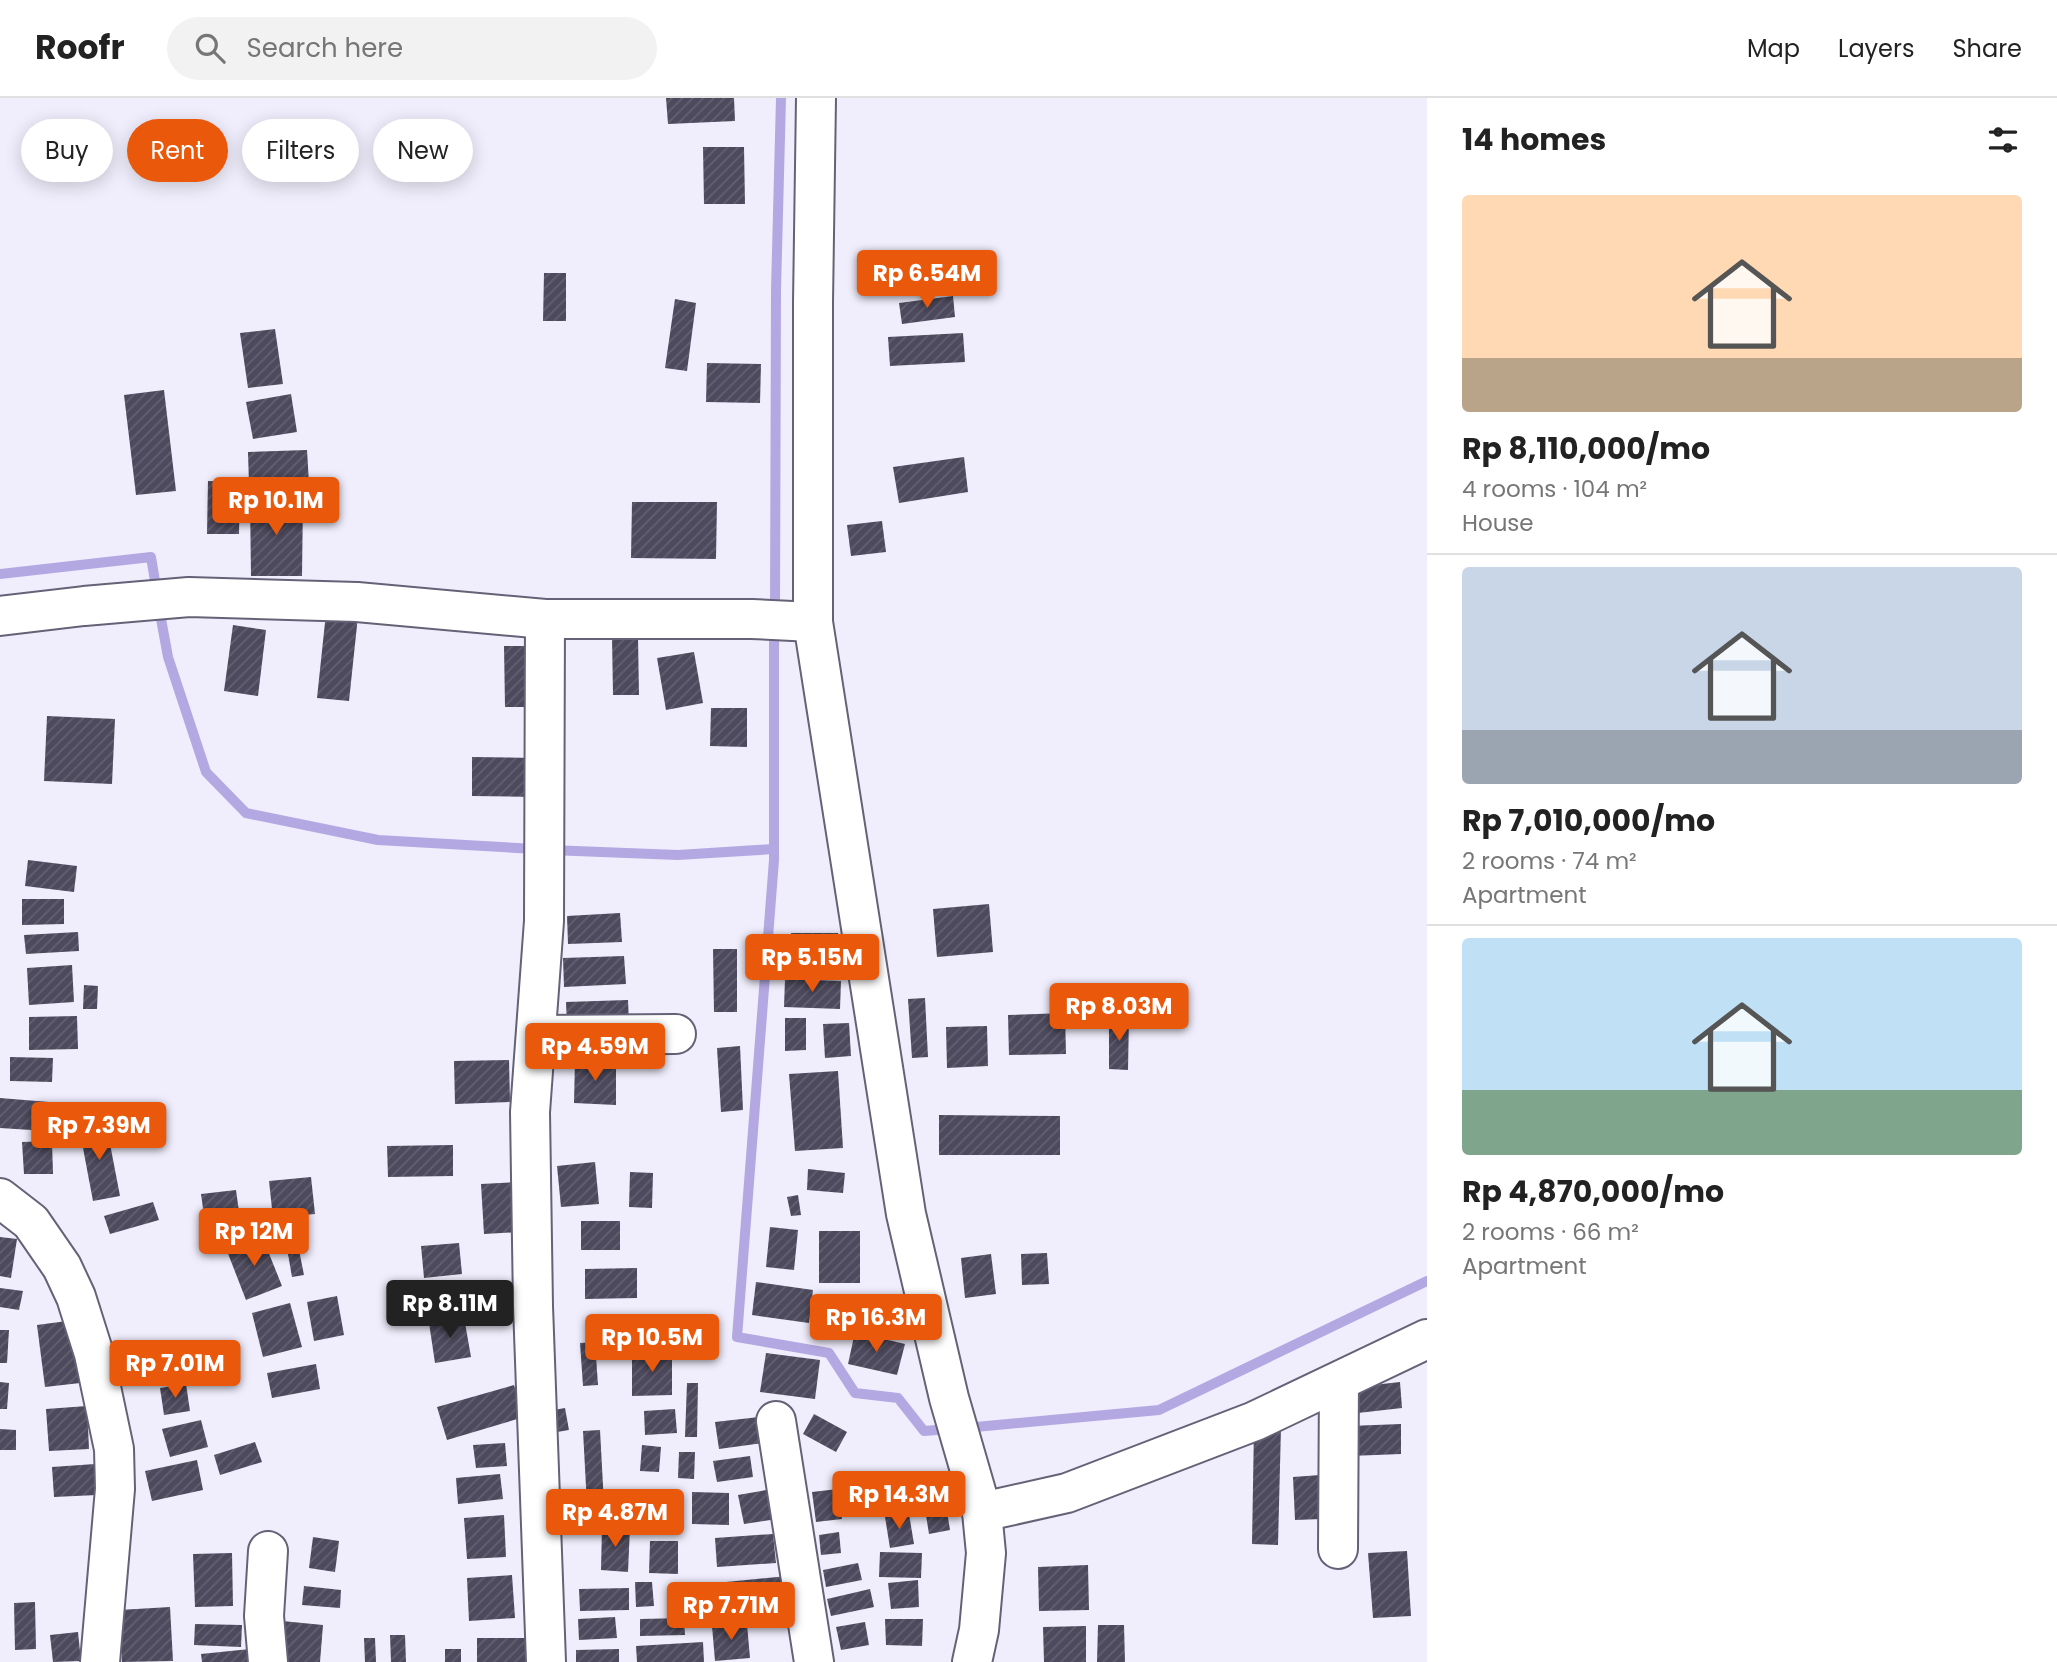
<!DOCTYPE html>
<html lang="en">
<head>
<meta charset="utf-8">
<style>
	body { margin:0; font-family:Poppins,sans-serif; background:#f2f2f2; color:#222; height:100vh; display:flex; flex-direction:column; font-size:26px; white-space:nowrap }
	* { box-sizing:border-box; margin:0 }
	p { font-size:23px; color:#767676 }
	.icon { flex:none; width:38px; height:38px; fill:none; stroke:currentColor; stroke-width:2; stroke-linecap:round; stroke-linejoin:round }
	.map { position:relative; flex:1; overflow:hidden }
	.panel { display:flex; flex-direction:column; background:#fff; width:630px }
	.panel>* { flex:none }
	.hud { position:absolute; left:21px; top:21px; width:665px; height:63px; display:flex; gap:14px }
	.price { position:absolute; translate:-50% -60px; padding:0 16px; border-radius:7px; background:#ea580c; color:#fff; font-size:23px; line-height:46px; filter:drop-shadow(0 2px 4px #0008) }
	.price::after { content:''; position:absolute; left:50%; top:42px; width:21px; height:16px; margin-left:-10px; background:inherit; clip-path:polygon(0 0,100% 0,50% 100%) }
	.price.current { background:#222; color:#fff }
	ul { padding:0; list-style:none }
	li { display:grid; align-content:center; gap:14px; height:371px; padding:0 35px }
	li+li { border-top:2px solid #e0e0e0 }
	li span { display:grid; place-items:center; height:217px; border-radius:7px; color:#555 }
	li>.icon { margin-inline-start:auto }
	span .icon { width:126px; height:126px; fill:#fffc; stroke-width:1 }
	li b { font-size:30px }
	h2 { display:flex; justify-content:space-between; align-items:center; height:84px; padding:0 35px; font-size:30px }
	.pill { padding:0 24px; border-radius:32px; background:#fff; box-shadow:0 4px 18px #0003; font-size:24px; line-height:63px }
	.pill.current { background:#ea580c; color:#fff }
	header { display:flex; align-items:center; gap:42px; box-sizing:border-box; height:98px; padding:0 35px; background:#fff; border-bottom:2px solid #e0e0e0 }
	header strong { font-size:33px }
	nav { display:flex; gap:38px; margin-inline-start:auto; font-size:24px }
	.search { width:490px; height:63px; background:#f2f2f2; display:flex; align-items:center; gap:18px; box-sizing:border-box; padding:0 24px; border-radius:38px; color:#767676; font-size:26px }
	main { display:flex; flex:1; min-height:0 }
	.map>svg:first-child { display:block }
</style>
</head>
<body>
<header>
<strong>Roofr</strong>
<div class="search"><svg class="icon" aria-label="search" viewBox="0 0 24 24"><circle cx="10" cy="10" r="6"/><path d="M15 15l6 6"/></svg>Search here</div>
<nav><a>Map</a><a>Layers</a><a>Share</a></nav>
</header>
<main>
<div class="map">
<svg width="1427" height="1564" viewBox="0 0 1427 1564">
	<defs>
		<pattern id="building-hatch" width="6" height="6" patternUnits="userSpaceOnUse" patternTransform="scale(1.75)"><rect width="6" height="6" fill="#4e4a5e"/><path d="M-1 1l2-2M0 6l6-6M5 7l2-2" fill="none" stroke="#636070"/></pattern>
	</defs>
	<rect width="100%" height="100%" fill="#f0eefc"/>
	<g fill="none" stroke-linecap="round" stroke-linejoin="round">
		<!-- stream -->
		<g stroke="#b4a8e2" stroke-width="10">
			<path d="M0,476L151,459L157,495"/>
			<path d="M159,510L168,559L206,674L246,715L378,742L535,751"/>
			<path d="M775,514L776,192L781,0"/>
			<path d="M774,529V762L737,1239L829,1255L855,1295L898,1300L924,1333L950,1331"/>
			<path d="M550,752L678,757L774,751"/>
			<path d="M965,1330L1159,1312L1427,1183"/>
		</g>
	</g>
	<!-- building -->
	<g fill="url(#building-hatch)">
		<path d="M666,0H734L735,23L668,26Z"/>
		<path d="M703,49H744L745,106H704Z"/>
		<path d="M544,175H566V223H543Z"/>
		<path d="M953,198L955,219L902,226L899,205Z"/>
		<path d="M675,201L696,205L687,273L665,270Z"/>
		<path d="M275,231L283,286L248,290L240,235Z"/>
		<path d="M963,235L965,264L890,268L888,239Z"/>
		<path d="M707,265L761,266L760,305L706,304Z"/>
		<path d="M164,292L176,393L136,397L124,297Z"/>
		<path d="M291,296L297,334L253,341L246,304Z"/>
		<path d="M307,352L309,385L249,387L248,354Z"/>
		<path d="M964,359L968,394L899,405L893,369Z"/>
		<path d="M208,383L240,384L239,436H207Z"/>
		<path d="M250,401H303L302,478H251Z"/>
		<path d="M632,404H717L716,461L631,460Z"/>
		<path d="M882,423L886,454L851,458L847,427Z"/>
		<path d="M326,515L358,518L349,603L317,600Z"/>
		<path d="M233,527L266,532L258,598L224,593Z"/>
		<path d="M612,539H638L639,597H613Z"/>
		<path d="M504,548H524L525,609H505Z"/>
		<path d="M694,554L703,605L666,612L657,560Z"/>
		<path d="M711,610H747V649L710,648Z"/>
		<path d="M47,618L115,621L112,686L44,683Z"/>
		<path d="M472,659L534,660V699L472,698Z"/>
		<path d="M28,762L77,768L74,794L25,788Z"/>
		<path d="M22,801H64V826L22,827Z"/>
		<path d="M989,806L993,854L937,859L933,811Z"/>
		<path d="M620,815L622,844L568,846L567,818Z"/>
		<path d="M78,834L79,853L26,856L24,837Z"/>
		<path d="M791,835H838V870H792Z"/>
		<path d="M713,851H737V914H714Z"/>
		<path d="M624,858L626,886L564,889L563,860Z"/>
		<path d="M72,867L74,904L29,907L27,870Z"/>
		<path d="M785,881L841,883L840,911L784,909Z"/>
		<path d="M84,887L98,888L97,911H83Z"/>
		<path d="M925,900L928,959L912,960L908,901Z"/>
		<path d="M628,902L629,925L567,927L566,904Z"/>
		<path d="M1065,915L1066,956L1009,957L1008,917Z"/>
		<path d="M77,918L78,951L29,952V919Z"/>
		<path d="M1109,918H1129L1128,972L1109,971Z"/>
		<path d="M785,920H806V952L785,953Z"/>
		<path d="M849,925L851,958L825,960L823,926Z"/>
		<path d="M987,928L988,968L947,970L946,929Z"/>
		<path d="M740,948L743,1012L721,1014L717,950Z"/>
		<path d="M10,959L53,960L52,984L10,983Z"/>
		<path d="M509,962L510,1004L455,1006L454,963Z"/>
		<path d="M575,962L616,964V1007L574,1005Z"/>
		<path d="M838,973L843,1050L795,1053L789,976Z"/>
		<path d="M0,1000L49,1004L47,1033L0,1030Z"/>
		<path d="M939,1017L1060,1018V1057H939Z"/>
		<path d="M106,1025L120,1098L93,1103L79,1029Z"/>
		<path d="M52,1043L53,1076H24L22,1044Z"/>
		<path d="M453,1047V1078L388,1079L387,1048Z"/>
		<path d="M595,1064L599,1106L561,1109L557,1068Z"/>
		<path d="M808,1071L845,1075L843,1095L807,1092Z"/>
		<path d="M630,1074L653,1075L652,1110L629,1109Z"/>
		<path d="M311,1079L315,1116L273,1120L269,1083Z"/>
		<path d="M518,1084L521,1134L484,1136L481,1086Z"/>
		<path d="M236,1092L241,1128L206,1132L201,1096Z"/>
		<path d="M798,1097L801,1117L791,1118L787,1099Z"/>
		<path d="M153,1104L159,1122L110,1136L104,1118Z"/>
		<rect x="581" y="1123" width="39" height="29"/>
		<path d="M770,1129L798,1132L794,1172L766,1169Z"/>
		<rect x="819" y="1133" width="41" height="52"/>
		<path d="M296,1137L304,1177L292,1179L285,1139Z"/>
		<path d="M262,1138L282,1188L246,1202L227,1153Z"/>
		<path d="M0,1139L17,1141L11,1180L0,1178Z"/>
		<path d="M459,1145L462,1176L424,1180L421,1148Z"/>
		<path d="M1047,1155L1049,1186L1022,1187L1021,1156Z"/>
		<path d="M991,1156L996,1196L965,1200L961,1160Z"/>
		<path d="M637,1170V1200L585,1201V1171Z"/>
		<path d="M756,1184L813,1192L809,1225L752,1217Z"/>
		<path d="M404,1186L408,1220L396,1221L392,1187Z"/>
		<path d="M0,1190L23,1193L19,1212L0,1209Z"/>
		<path d="M424,1191L461,1192L460,1210H424Z"/>
		<path d="M337,1198L344,1237L314,1243L307,1204Z"/>
		<path d="M290,1205L302,1249L263,1259L252,1215Z"/>
		<path d="M464,1219L471,1259L435,1265L429,1225Z"/>
		<path d="M82,1221L89,1284L45,1289L37,1227Z"/>
		<path d="M0,1232H9L7,1265H0Z"/>
		<path d="M855,1234L905,1246L897,1277L848,1266Z"/>
		<path d="M595,1244L598,1287L583,1288L580,1245Z"/>
		<path d="M201,1253L203,1280L155,1284L153,1257Z"/>
		<path d="M632,1254H672V1297L632,1298Z"/>
		<path d="M766,1255L820,1262L815,1301L760,1294Z"/>
		<path d="M316,1266L320,1291L272,1300L267,1275Z"/>
		<path d="M0,1284L9,1285L7,1311H0Z"/>
		<path d="M1400,1284L1402,1310L1349,1316L1346,1290Z"/>
		<path d="M687,1285H698L697,1339H685Z"/>
		<path d="M186,1286L190,1313L164,1317L160,1290Z"/>
		<path d="M514,1287L524,1319L447,1342L437,1309Z"/>
		<path d="M87,1308L89,1351L49,1353L46,1311Z"/>
		<path d="M565,1310L569,1332L545,1336L542,1314Z"/>
		<path d="M675,1311L677,1335L645,1337L644,1313Z"/>
		<path d="M814,1316L847,1334L836,1354L803,1336Z"/>
		<path d="M759,1319L763,1345L719,1351L715,1324Z"/>
		<path d="M201,1322L208,1349L170,1359L162,1331Z"/>
		<path d="M1401,1326V1356L1350,1358L1349,1328Z"/>
		<path d="M1254,1329H1281L1278,1447L1252,1446Z"/>
		<path d="M0,1331L16,1332V1352H0Z"/>
		<path d="M600,1332L604,1406L587,1407L583,1333Z"/>
		<path d="M255,1344L262,1364L220,1377L214,1357Z"/>
		<path d="M505,1345L507,1368L476,1370L473,1347Z"/>
		<path d="M642,1347L661,1349L659,1374L640,1373Z"/>
		<path d="M679,1354H695L694,1381L678,1380Z"/>
		<path d="M750,1358L753,1379L717,1384L713,1363Z"/>
		<path d="M197,1362L203,1392L152,1403L145,1373Z"/>
		<path d="M95,1366L97,1397L54,1399L52,1369Z"/>
		<path d="M500,1376L503,1401L458,1406L456,1380Z"/>
		<path d="M906,1377L911,1408L859,1418L853,1387Z"/>
		<path d="M1320,1377L1322,1421L1295,1422L1293,1379Z"/>
		<path d="M641,1391L672,1396L666,1430L636,1426Z"/>
		<path d="M772,1391L777,1421L744,1426L738,1397Z"/>
		<path d="M838,1391L842,1421L816,1424L812,1394Z"/>
		<path d="M692,1394L729,1395V1427L692,1426Z"/>
		<path d="M946,1407L950,1432L929,1436L925,1411Z"/>
		<path d="M909,1416L914,1446L890,1450L885,1419Z"/>
		<path d="M504,1417L506,1459L467,1461L464,1420Z"/>
		<path d="M602,1429H630L628,1474L601,1472Z"/>
		<path d="M839,1434L841,1455L821,1457L819,1437Z"/>
		<path d="M773,1436L776,1465L717,1469L715,1440Z"/>
		<path d="M313,1439L339,1443L335,1474L309,1470Z"/>
		<path d="M650,1443H678V1476L649,1475Z"/>
		<path d="M1407,1453L1411,1518L1373,1520L1368,1455Z"/>
		<path d="M880,1454L922,1455L921,1480L879,1479Z"/>
		<path d="M232,1455L233,1508L195,1509L193,1456Z"/>
		<path d="M858,1465L862,1482L826,1489L823,1472Z"/>
		<path d="M1088,1467L1089,1512L1039,1513L1038,1469Z"/>
		<path d="M512,1477L515,1520L469,1523L467,1480Z"/>
		<path d="M788,1478L791,1507L720,1515L716,1485Z"/>
		<path d="M918,1482L919,1509L891,1511L888,1485Z"/>
		<path d="M635,1484H652L654,1508L636,1509Z"/>
		<path d="M304,1488L341,1492L340,1510L302,1507Z"/>
		<path d="M629,1490V1512L580,1513L579,1491Z"/>
		<path d="M870,1491L874,1509L831,1518L827,1501Z"/>
		<path d="M35,1504L36,1551L15,1552L14,1505Z"/>
		<path d="M170,1509L173,1563L122,1564L119,1512Z"/>
		<path d="M615,1519L617,1540L579,1542L578,1521Z"/>
		<path d="M684,1520L685,1537L640,1538V1521Z"/>
		<path d="M885,1521H923L922,1548L886,1547Z"/>
		<path d="M282,1523L323,1527L320,1564H278Z"/>
		<path d="M865,1524L869,1547L841,1552L836,1529Z"/>
		<path d="M195,1526L242,1527L241,1549L194,1547Z"/>
		<path d="M747,1526L750,1560L715,1563L712,1528Z"/>
		<path d="M1098,1527H1124L1125,1564H1097Z"/>
		<path d="M1086,1528V1564H1044L1043,1529Z"/>
		<path d="M78,1534L81,1563L53,1564L50,1537Z"/>
		<path d="M390,1537H405L406,1564H391Z"/>
		<path d="M364,1540H375L376,1564H365Z"/>
		<rect x="477" y="1540" width="49" height="24"/>
		<path d="M703,1544L704,1564H637L636,1548Z"/>
		<path d="M250,1551L251,1564H202L201,1556Z"/>
		<rect x="445" y="1551" width="16" height="13"/>
		<path d="M619,1551V1564H576V1552Z"/>
	</g>
	<g fill="none" stroke-linecap="round" stroke-linejoin="round">
		<defs>
			<g id="street">
				<path d="M816,0L813,205V524L906,1116L949,1300L982,1414L986,1455L979,1532L972,1564"/>
				<path d="M0,518L84,508L189,499L357,504L545,521H752L813,524"/>
				<path d="M545,521L544,823L530,1014L533,1208L546,1564"/>
				<path d="M536,937L676,936"/>
				<path d="M0,1100L31,1124L62,1169L76,1199L94,1256L114,1351L115,1391L100,1564"/>
				<path d="M776,1323L814,1564"/>
				<path d="M982,1414L1067,1395L1255,1323L1427,1241"/>
				<path d="M1338,1451L1339,1284"/>
				<path d="M268,1564L264,1518L268,1453"/>
			</g>
		</defs>
		<!-- street casing -->
		<use href="#street" stroke="#656176" stroke-width="42"/>
		<!-- street -->
		<use href="#street" stroke="#fff" stroke-width="38"/>
	</g>
</svg>
<b class="price" style="left:927px;top:212px">Rp 6.54M</b>
<b class="price" style="left:276px;top:439px">Rp 10.1M</b>
<b class="price" style="left:812px;top:896px">Rp 5.15M</b>
<b class="price" style="left:1119px;top:945px">Rp 8.03M</b>
<b class="price" style="left:595px;top:985px">Rp 4.59M</b>
<b class="price" style="left:99px;top:1064px">Rp 7.39M</b>
<b class="price" style="left:254px;top:1170px">Rp 12M</b>
<b class="price current" style="left:450px;top:1242px">Rp 8.11M</b>
<b class="price" style="left:876px;top:1256px">Rp 16.3M</b>
<b class="price" style="left:652px;top:1276px">Rp 10.5M</b>
<b class="price" style="left:175px;top:1302px">Rp 7.01M</b>
<b class="price" style="left:899px;top:1433px">Rp 14.3M</b>
<b class="price" style="left:615px;top:1451px">Rp 4.87M</b>
<b class="price" style="left:731px;top:1544px">Rp 7.71M</b>
<div class="hud">
<a class="pill">Buy</a>
<a class="pill current">Rent</a>
<a class="pill">Filters</a>
<a class="pill">New</a>
</div>
</div>
<section class="panel">
<h2>14 homes<svg class="icon" aria-label="filters" viewBox="0 0 24 24"><path d="M4 7h16M4 17h16"/><circle cx="9" cy="7" r="2"/><circle cx="15" cy="17" r="2"/></svg></h2>
<ul>
<li><span style="background:linear-gradient(#ffd9b3 75%,#b9a48a 0)"><svg class="icon" aria-label="home" viewBox="0 0 24 24"><path d="M3 11l9-7 9 7M6 9v11h12V9"/></svg></span><div><b>Rp 8,110,000/mo</b><p>4 rooms · 104 m²</p><p>House</p></div></li>
<li><span style="background:linear-gradient(#c9d6e8 75%,#9aa5b1 0)"><svg class="icon" aria-label="home" viewBox="0 0 24 24"><path d="M3 11l9-7 9 7M6 9v11h12V9"/></svg></span><div><b>Rp 7,010,000/mo</b><p>2 rooms · 74 m²</p><p>Apartment</p></div></li>
<li><span style="background:linear-gradient(#bfe0f5 70%,#7fa58c 0)"><svg class="icon" aria-label="home" viewBox="0 0 24 24"><path d="M3 11l9-7 9 7M6 9v11h12V9"/></svg></span><div><b>Rp 4,870,000/mo</b><p>2 rooms · 66 m²</p><p>Apartment</p></div></li>
</ul>
</section>
</main>
</body>
</html>
